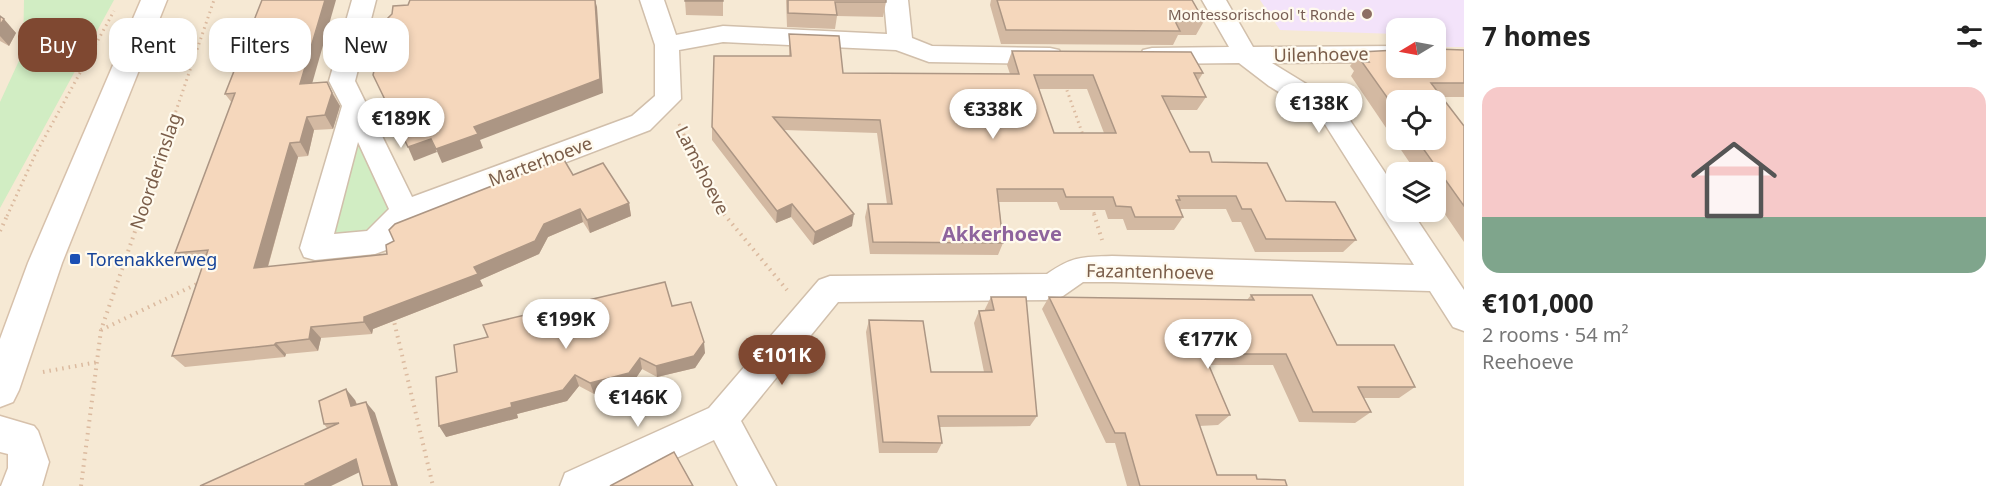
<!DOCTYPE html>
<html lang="en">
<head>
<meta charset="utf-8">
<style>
	body { margin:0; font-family:"Noto Sans",sans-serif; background:#f6f6f6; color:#222; height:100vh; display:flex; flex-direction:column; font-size:22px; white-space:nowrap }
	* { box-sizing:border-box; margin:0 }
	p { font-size:20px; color:#767676 }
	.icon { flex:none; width:33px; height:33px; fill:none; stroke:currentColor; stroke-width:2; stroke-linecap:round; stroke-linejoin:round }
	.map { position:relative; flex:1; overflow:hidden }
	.panel { display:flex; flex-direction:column; background:#fff; width:540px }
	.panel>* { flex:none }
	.banner { position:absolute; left:18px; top:18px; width:570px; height:54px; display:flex; gap:12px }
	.needle { width:39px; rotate:260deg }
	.buttons { position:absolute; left:1386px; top:18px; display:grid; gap:12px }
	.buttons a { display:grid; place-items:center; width:60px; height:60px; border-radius:12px; background:#fff; box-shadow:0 3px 9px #0003; font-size:30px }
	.price { position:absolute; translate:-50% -51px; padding:0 14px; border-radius:21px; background:#fff; color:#222; font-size:20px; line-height:39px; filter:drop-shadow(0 2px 3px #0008) }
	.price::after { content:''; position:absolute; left:50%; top:36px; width:18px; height:14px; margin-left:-9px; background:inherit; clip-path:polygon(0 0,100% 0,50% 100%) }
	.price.active { background:#7f4831; color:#fff }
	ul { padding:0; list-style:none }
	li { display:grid; align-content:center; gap:12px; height:318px; padding:0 18px }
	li+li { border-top:2px solid #e0e0e0 }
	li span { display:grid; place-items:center; height:186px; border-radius:18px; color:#555 }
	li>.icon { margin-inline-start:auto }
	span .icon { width:108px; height:108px; fill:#fffc; stroke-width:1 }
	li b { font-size:26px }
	h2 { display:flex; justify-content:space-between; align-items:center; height:72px; padding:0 18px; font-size:26px }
	.chip { padding:0 21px; border-radius:18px; background:#fff; box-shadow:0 3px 9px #0003; font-size:21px; line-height:54px }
	.chip.active { background:#7f4831; color:#fff }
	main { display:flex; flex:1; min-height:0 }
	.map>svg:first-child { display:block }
</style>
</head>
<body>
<main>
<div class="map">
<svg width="1464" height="486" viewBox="0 0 1464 486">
	<rect width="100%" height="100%" fill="#fef6e7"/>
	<!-- residential -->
	<path fill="#f6e9d4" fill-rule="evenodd" d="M0,0H1464V486H0ZM1396,28H1436V68H1396ZM1396,100H1436V140H1396ZM1396,172H1436V212H1396Z"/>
	<!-- education -->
	<path fill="#f3e3fa" d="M1260,0H1464V47H1436V28H1396V34L1280,30Z"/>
	<!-- green -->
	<g fill="#d1edc3">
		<path d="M24,0H114L0,208V102L23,52Z"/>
		<path d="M355,106L405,212L375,242L315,248Z"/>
	</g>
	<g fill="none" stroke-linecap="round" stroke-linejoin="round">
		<defs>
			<g id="minor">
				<path d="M352,0H376L355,81L412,197L632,116L655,96V45L640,0H664L676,35L723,26L887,34L884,0H908L912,38L932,46L1050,48L1059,50L1062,56L1059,62L1050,64L929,62L896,50L723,42L679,50L681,99L650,130L415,220L386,250L375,254L315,260L304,257L300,248L342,106L329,81ZM358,142L389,209L367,231L334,234Z"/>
				<path d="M1202,0H1226L1253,47L1396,46V62L1272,63L1339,104L1396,189V212H1412L1464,290V331L1453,327L1430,291L1112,282H1083L1063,296L1052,300L838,302L741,421L776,486H738L714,440L618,486H560L565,473L709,408L819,280L830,276L1047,274C1073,256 1081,257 1112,256L1414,265L1321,118L1269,86L1239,63L1152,64L1143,62L1140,56L1143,50L1152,48L1229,47Z"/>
			</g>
			<g id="secondary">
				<path d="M141,0H167L62,263L19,390L13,402L0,407V339L28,263Z"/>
				<path d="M0,416L34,426L38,431L49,462L42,486H1L8,468V454L0,452Z"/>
			</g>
		</defs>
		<!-- minor casing -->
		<use href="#minor" stroke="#d1bfab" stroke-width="3"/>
		<!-- secondary casing -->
		<use href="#secondary" stroke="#d7c1ab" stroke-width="3"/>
		<!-- path-far1 -->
		<g stroke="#dbba9f" stroke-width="3" stroke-dasharray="1.5 4" stroke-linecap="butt">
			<path d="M1065,85L1083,135H1080"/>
			<path d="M679,124L718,207L725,216"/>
			<path d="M1092,207L1095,216"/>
			<path d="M7,216L35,155L114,11"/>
			<path d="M140,216L214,0"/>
		</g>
		<!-- path -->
		<g stroke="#dbba9f" stroke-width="4" stroke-dasharray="1.5 5" stroke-linecap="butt">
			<path d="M724,214L787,290"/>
			<path d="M1094,214L1102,240"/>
			<path d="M0,231L8,214"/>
			<path d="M393,317L433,486"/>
			<path d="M101,330L199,283"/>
			<path d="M43,372L98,362"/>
			<path d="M81,486L101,330L141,214"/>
		</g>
		<!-- minor -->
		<use href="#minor" fill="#fff" fill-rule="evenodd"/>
		<!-- secondary -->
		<use href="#secondary" fill="#fff" fill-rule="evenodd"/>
	</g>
	<!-- wall -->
	<g fill="#d3b9a2" fill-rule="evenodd">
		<path d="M685,0H723V16L686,15Z"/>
		<path d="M786,0H886V2L883,17L837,16L835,29L787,27Z"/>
		<path d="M991,0H1192L1204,21L1196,35H1178L1173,45L1001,44L990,5Z"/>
		<path d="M0,16L16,33L9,46L0,41Z"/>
		<path d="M789,34L843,73L1010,74L1007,65L1012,51L1203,73L1198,81L1206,97L1197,110H1169L1190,152L1212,162L1356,240L1343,252H1255L1241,222H1232L1226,209H1180L1183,217L1174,230H1127L1123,219H1108L1105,210H1060L1057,202H999L1003,243L998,255L870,254L865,217L868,204H887L877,133L784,130L852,226L813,245L791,217L776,223L712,140V127L789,56ZM1038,89H1087L1104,133H1054Z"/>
		<path d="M1464,50V97H1442L1464,126V242L1436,201V172H1416L1351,76L1354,71L1350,66L1361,52ZM1396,100L1436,140H1396Z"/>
		<path d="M327,82L340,106L333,129L314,130L308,156L298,157L268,267L387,254L573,175L629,203L631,216L590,233L583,222L548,237L539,254L480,280L483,286L373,329L372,334L321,338L318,351L286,354L285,357L185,367L172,356L203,264L187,265L175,253L232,103L225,94Z"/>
		<path d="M1251,295L1337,345L1415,387L1399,398H1364L1371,412L1355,423L1299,422L1273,365H1209L1230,415L1218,425L1199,426L1217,475L1257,479L1287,486H1127L1115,443H1106L1042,309L1049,297L1247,300Z"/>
		<path d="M991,297L1037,416L1030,426L939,427L942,443L937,453H879L866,332L869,320L931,372H984L974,323L979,311H985V309Z"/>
		<path d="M672,306L705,353L695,368L657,377L642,369L632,384L594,394L579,386L567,401L517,414L518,418L446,437L457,372Z"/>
		<path d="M355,400L357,404L375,413L360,472L324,424Z"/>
	</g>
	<!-- shaded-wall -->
	<g fill="#ac9684">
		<path d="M325,0H336L308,98L300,84Z"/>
		<path d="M595,0L597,7L603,93L480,140L483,148L442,163L436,149L474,127Z"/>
		<path d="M4,19L16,33L9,46L0,36V25Z"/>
		<path d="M332,93L340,106L333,129L325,115Z"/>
		<path d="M307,117L314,130L308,156L300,142Z"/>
		<path d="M431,139L437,152L414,161L408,147Z"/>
		<path d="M290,143L298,157L264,280L254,268Z"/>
		<path d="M629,203L631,216L590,233L587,220Z"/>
		<path d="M792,204L791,217L776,223L777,211Z"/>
		<path d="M580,209L583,222L548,237L539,254L480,280L483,286L373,329L372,334L364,322V317L474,267L544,224Z"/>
		<path d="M854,214L852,226L813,245L815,232Z"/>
		<path d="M311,327L321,338L318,351L309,339Z"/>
		<path d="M704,342L705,353L695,368L657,377L656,366Z"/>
		<path d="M276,343L286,354L285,357L274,345Z"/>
		<path d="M640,358L642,369L632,384L594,394L590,383Z"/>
		<path d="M575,375L579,386L567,401L517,414L518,418L446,437L439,426L511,403Z"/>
		<path d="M346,389L355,400L361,417L351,406Z"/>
		<path d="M366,402L375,413L398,486H392Z"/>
		<path d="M356,459L366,469L331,486H306L305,484Z"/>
	</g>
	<!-- building -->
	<g fill="#f5d7bc" stroke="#ac9684" stroke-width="1.5" fill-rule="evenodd">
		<path d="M262,0H325L300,84L327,82L332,93L325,115L307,117L300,142L290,143L254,268L387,254L386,245L394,241L389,230L395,224L563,158L573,175L603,163L629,203L587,220L580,209L544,224L535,241L474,267L478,274L364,317V322L311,327L309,339L276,343L274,345L172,356L208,250L175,253L235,93L225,94Z"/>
		<path d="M410,0H595L600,79L474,127L478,134L436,149L431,139L408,147L373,75L386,20L392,14L393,6L408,5Z"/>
		<rect x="685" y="0" width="38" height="1"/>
		<path d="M788,0H886V2H835L837,15L788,13Z"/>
		<path d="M997,0H1192L1204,21H1175L1180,31L1006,30Z"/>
		<path d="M0,16L4,19L0,25Z"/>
		<path d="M789,34L839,36L843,73L1019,74L1012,51L1191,52L1203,73H1194L1206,97L1162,96L1190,152H1209L1212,162L1267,163L1286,201L1335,202L1356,240L1266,239L1251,209H1242L1236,196H1178L1180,200H1176L1183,217H1135L1131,207L1116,206L1113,197H1066L1063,189H997L1003,243L873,242L868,204H892L880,120L773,117L854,214L815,232L792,204L777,211L712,127L714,56H791ZM1034,75H1093L1116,133H1054Z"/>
		<path d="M1436,49L1464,50V83H1431L1464,126V206L1417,140H1436V100H1396V110L1362,62H1369L1361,52L1396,50V68H1436Z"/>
		<path d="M665,282L672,306L691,302L704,342L694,356L656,366L640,358L629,373L590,383L575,375L563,390L511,403L512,407L439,426L436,377L457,372L454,345L488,337L483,325Z"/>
		<path d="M1251,295H1312L1337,345H1394L1415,387H1358L1371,412H1313L1286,354H1204L1230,415H1196L1217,475H1256L1257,479L1285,480L1287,486H1140L1125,433H1115L1049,297L1254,300Z"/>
		<path d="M991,297H1026L1037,416H938L942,443L883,442L869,320L923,321L931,372H992L979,311L994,310Z"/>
		<path d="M346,389L351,406L366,402L392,486H363L356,459L305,484L306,486H200L339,423L324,424L319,401Z"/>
		<path d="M674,452L693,486H610Z"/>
	</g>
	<!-- markers -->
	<circle fill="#8d6e63" stroke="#fffaee" stroke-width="2" cx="1367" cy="14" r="6"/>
	<rect fill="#1a4fb4" stroke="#fffaee" stroke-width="2" x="69" y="253" width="12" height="12" rx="3"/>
	<g text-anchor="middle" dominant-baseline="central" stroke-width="4.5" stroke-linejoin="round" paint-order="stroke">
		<!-- far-education labels -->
		<g font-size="15" fill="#785e54" stroke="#fffaee" text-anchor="end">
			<text x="1355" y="14">Montessorischool 't Ronde</text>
		</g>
		<!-- street labels -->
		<g font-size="18" fill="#7a5d49" stroke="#fffaee">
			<text transform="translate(1321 54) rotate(-1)">Uilenhoeve</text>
			<text transform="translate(540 161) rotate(-21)">Marterhoeve</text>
			<text transform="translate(703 170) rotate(63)">Lamshoeve</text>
			<text transform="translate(155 171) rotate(-71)">Noorderinslag</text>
			<text transform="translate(1150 271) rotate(1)">Fazantenhoeve</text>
		</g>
		<!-- transit labels -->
		<g font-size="18" fill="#164399" stroke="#fffaee" text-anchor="start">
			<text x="87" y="259">Torenakkerweg</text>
		</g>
		<!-- neighbourhood labels -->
		<g font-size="20" font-weight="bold" fill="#8e649d" stroke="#fffaee">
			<text x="1002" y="233">Akkerhoeve</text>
		</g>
	</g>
</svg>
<div class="buttons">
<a><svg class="needle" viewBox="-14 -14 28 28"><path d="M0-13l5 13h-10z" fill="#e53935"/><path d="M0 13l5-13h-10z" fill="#767676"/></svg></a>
<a><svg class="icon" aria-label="locate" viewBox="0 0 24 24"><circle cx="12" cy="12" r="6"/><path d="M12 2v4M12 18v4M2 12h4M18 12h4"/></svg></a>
<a><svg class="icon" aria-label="layers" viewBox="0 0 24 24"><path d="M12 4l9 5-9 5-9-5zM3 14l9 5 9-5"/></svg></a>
</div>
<b class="price" style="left:1319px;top:134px">€138K</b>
<b class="price" style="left:993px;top:140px">€338K</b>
<b class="price" style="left:401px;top:149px">€189K</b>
<b class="price" style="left:566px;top:350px">€199K</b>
<b class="price" style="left:1208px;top:370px">€177K</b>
<b class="price active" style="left:782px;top:386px">€101K</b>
<b class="price" style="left:638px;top:428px">€146K</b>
<div class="banner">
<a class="chip active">Buy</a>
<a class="chip">Rent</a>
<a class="chip">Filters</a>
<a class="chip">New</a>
</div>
</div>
<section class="panel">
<h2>7 homes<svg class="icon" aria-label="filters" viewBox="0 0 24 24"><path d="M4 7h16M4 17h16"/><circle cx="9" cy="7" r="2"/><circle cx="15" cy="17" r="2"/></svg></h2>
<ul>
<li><span style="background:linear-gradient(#f6c9c9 70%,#7fa58c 0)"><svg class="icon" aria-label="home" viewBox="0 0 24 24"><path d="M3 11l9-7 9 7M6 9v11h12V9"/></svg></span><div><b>€101,000</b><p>2 rooms · 54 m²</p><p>Reehoeve</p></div></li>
</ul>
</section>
</main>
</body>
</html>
